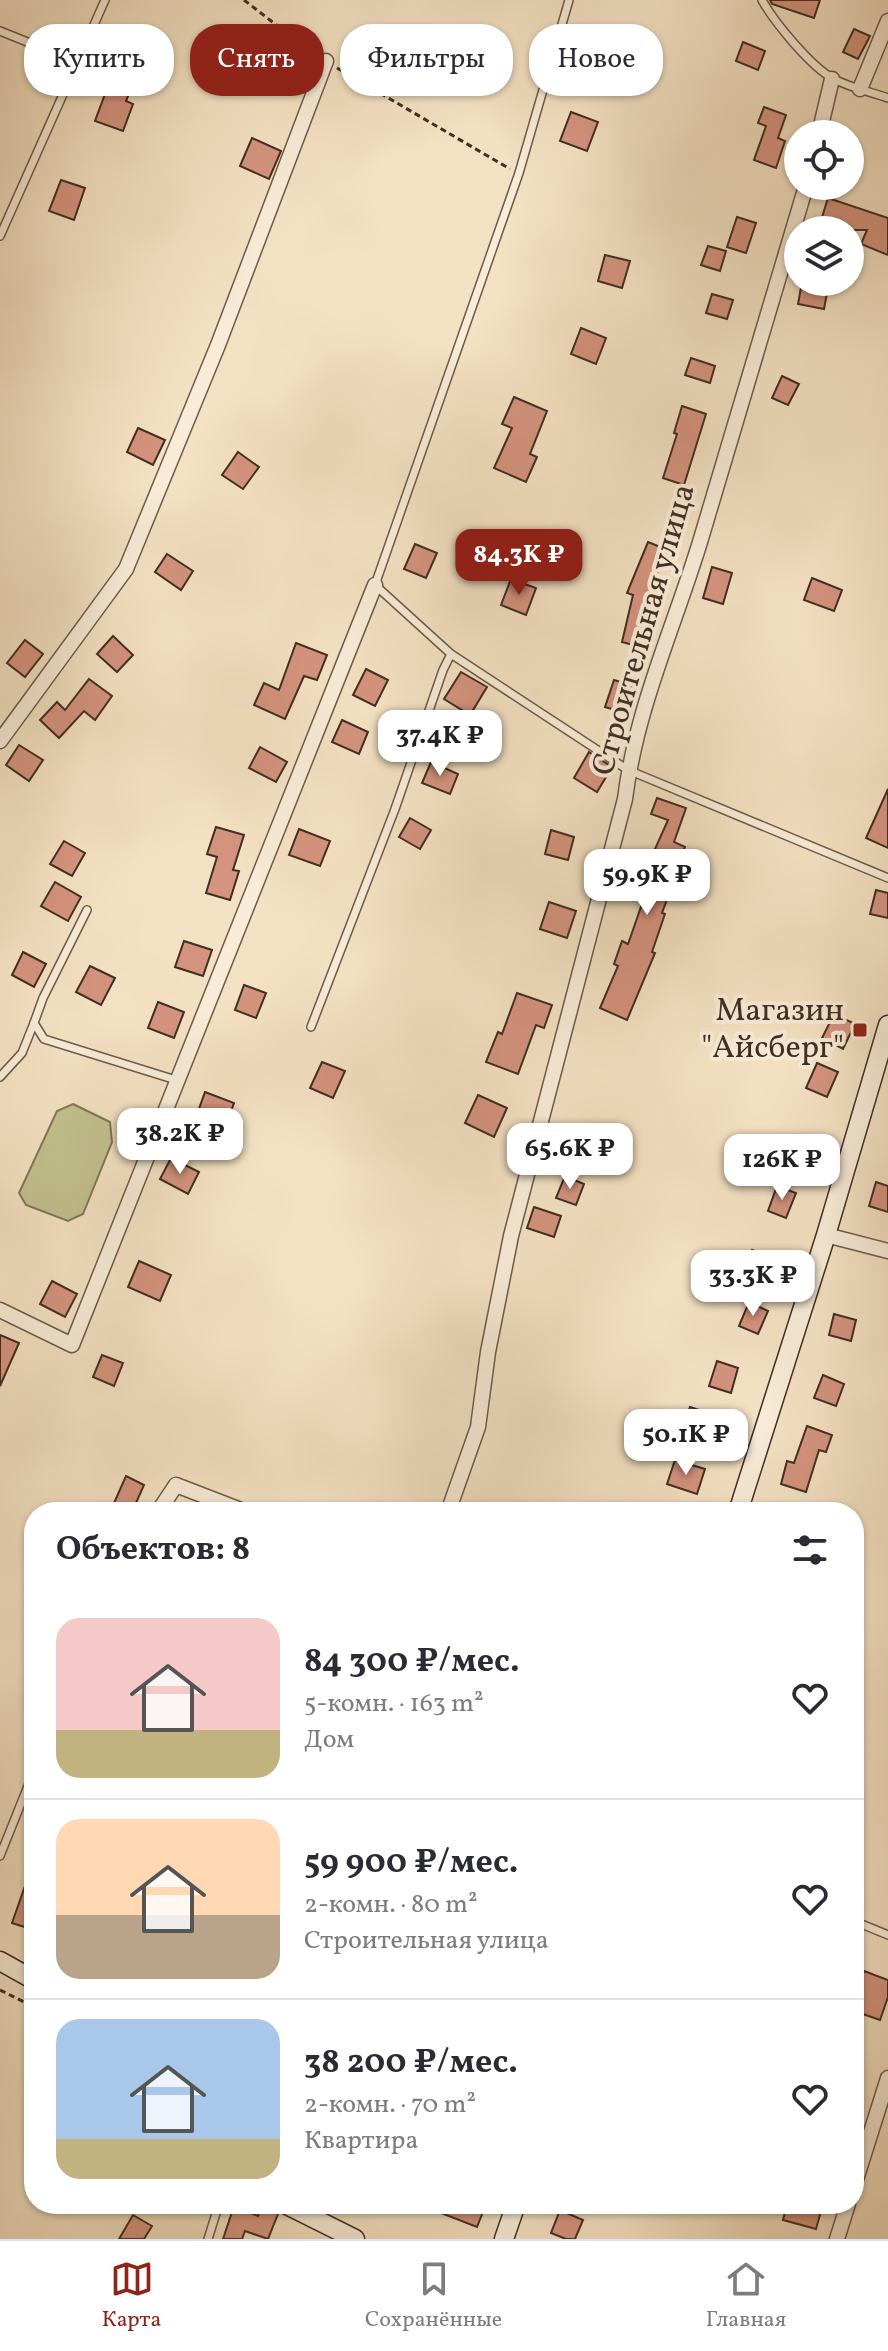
<!DOCTYPE html>
<html lang="ru">
<head>
<meta charset="utf-8">
<style>
	body { margin:0; font-family:Vollkorn,serif; background:#f2f2f3; color:#2b2b33; height:100vh; display:flex; flex-direction:column; font-size:30px; white-space:nowrap }
	* { box-sizing:border-box; margin:0 }
	p { font-size:26px; color:#7c7c81 }
	.icon { flex:none; width:44px; height:44px; fill:none; stroke:currentColor; stroke-width:2; stroke-linecap:round; stroke-linejoin:round }
	.map { position:relative; flex:1; overflow:hidden }
	.drawer { position:absolute; left:24px; top:1502px; width:840px; height:712px; display:flex; flex-direction:column; background:#fff; border-radius:32px; box-shadow:0 2px 6px #0004 }
	.drawer>* { flex:none }
	.banner { position:absolute; left:24px; top:24px; width:840px; height:72px; display:flex; gap:16px }
	.controls { position:absolute; left:784px; top:120px; display:grid; gap:16px }
	.controls a { display:grid; place-items:center; width:80px; height:80px; border-radius:50%; background:#fff; box-shadow:0 2px 6px #0004; font-size:40px }
	.price { position:absolute; translate:-50% -68px; padding:0 18px; border-radius:16px; background:#fff; color:#222; font-size:26px; line-height:52px; filter:drop-shadow(0 2px 4px #0008) }
	.price::after { content:''; position:absolute; left:50%; top:48px; width:24px; height:18px; margin-left:-12px; background:inherit; clip-path:polygon(0 0,100% 0,50% 100%) }
	.price.current { background:#8f2418; color:#fff }
	ul { padding:0; list-style:none }
	li { display:flex; align-items:center; gap:24px; height:200px; padding:0 32px }
	li+li { border-top:2px solid #e1e1e2 }
	li span { display:grid; place-items:center; flex:none; width:224px; height:160px; border-radius:24px; color:#555 }
	li>.icon { margin-inline-start:auto }
	span .icon { width:96px; height:96px; fill:#fffc; stroke-width:1 }
	li b { font-size:34px }
	h2 { display:flex; justify-content:space-between; align-items:center; height:96px; padding:0 32px; font-size:34px }
	.chip { padding:0 28px; border-radius:32px; background:#fff; box-shadow:0 2px 6px #0004; font-size:28px; line-height:72px }
	.chip.current { background:#8f2418; color:#fff }
	.dock { display:flex; justify-content:space-around; align-items:center; height:112px; border-top:2px solid #e1e1e2; background:#fff; font-size:22px; color:#7c7c81 }
	.dock a { display:grid; justify-items:center; gap:4px }
	.dock .current { color:#8f2418 }
	.map>svg:first-child { display:block }
</style>
</head>
<body>
<div class="map">
<svg width="888" height="2239" viewBox="0 0 888 2239">
	<rect width="100%" height="100%" fill="#f4e1c3"/>
	<filter id="stains"><feTurbulence type="fractalNoise" baseFrequency=".0025" numOctaves="4"/><feColorMatrix values="0 0 0 0 .2 0 0 0 0 .09 0 0 0 0 .02 0 0 0 .5 -.17"/></filter>
	<radialGradient id="worn" r=".72"><stop offset=".6" stop-color="#630" stop-opacity="0"/><stop offset="1" stop-color="#630" stop-opacity=".3"/></radialGradient>
	<!-- green -->
	<path fill="#c2c18f" stroke="#817759" stroke-width="2" d="M73,1104L110,1122L112,1142L83,1214L68,1221L26,1205L19,1193L57,1111Z"/>
	<!-- building -->
	<g fill="#d4937e" stroke="#402d23" stroke-width="2">
		<path d="M770,0H820L814,18L772,4Z"/>
		<path d="M854,29L870,36L858,59L843,52Z"/>
		<path d="M743,42L765,51L758,70L736,61Z"/>
		<path d="M124,43L146,52L126,101L133,104L123,131L95,121Z"/>
		<path d="M764,107L786,115L778,138L785,141L776,168L754,160L766,126L758,123Z"/>
		<path d="M571,112L598,122L587,151L560,141Z"/>
		<path d="M252,138L281,151L269,179L240,166Z"/>
		<path d="M61,180L85,188L74,220L49,211Z"/>
		<path d="M828,198L888,218V255L861,244L867,230H818Z"/>
		<path d="M737,217L756,223L746,253L727,247Z"/>
		<path d="M708,246L726,251L720,271L701,265Z"/>
		<path d="M605,255L630,261L622,288L598,281Z"/>
		<path d="M802,282H829L824,309L798,304Z"/>
		<path d="M712,294L733,300L727,319L706,313Z"/>
		<path d="M581,328L606,338L596,364L571,354Z"/>
		<path d="M691,358L715,366L710,383L685,375Z"/>
		<path d="M782,376L799,384L788,405L772,398Z"/>
		<path d="M514,397L547,411L530,454L537,457L526,482L494,468L512,428L502,424Z"/>
		<path d="M682,406L706,414L684,485L663,478L677,434L674,433Z"/>
		<path d="M138,428L165,440L153,465L127,452Z"/>
		<path d="M238,452L259,467L243,489L222,475Z"/>
		<path d="M648,542L668,550L661,569L659,568L641,620L650,622L644,648L622,642L633,595L627,593Z"/>
		<path d="M415,544L437,553L426,578L404,569Z"/>
		<path d="M167,554L193,571L181,590L155,572Z"/>
		<path d="M712,567L732,573L723,604L703,598Z"/>
		<path d="M812,578L842,590L834,611L804,600Z"/>
		<path d="M511,579L536,588L526,615L501,605Z"/>
		<path d="M113,636L133,655L117,672L97,654Z"/>
		<path d="M25,640L43,654L25,677L7,663Z"/>
		<path d="M296,643L327,655L317,680L304,676L285,719L254,705L264,683L279,690Z"/>
		<path d="M366,669L388,680L375,706L353,695Z"/>
		<path d="M461,672L487,687L470,715L444,699Z"/>
		<path d="M89,679L112,696L95,720L84,711L59,738L40,720L57,702L65,710Z"/>
		<path d="M614,680L634,686L625,713L605,707Z"/>
		<path d="M342,720L368,732L359,754L332,742Z"/>
		<path d="M19,745L43,760L29,781L6,765Z"/>
		<path d="M260,747L287,762L276,782L249,768Z"/>
		<path d="M589,752L612,767L597,792L574,778Z"/>
		<path d="M431,762L458,774L450,794L422,783Z"/>
		<path d="M888,789V848L866,838Z"/>
		<path d="M657,798L686,808L674,842L685,847L671,877L675,878L662,913L665,914L652,952L655,953L627,1020L600,1008L618,966L614,964L622,941L628,944L657,861L651,858L668,820L651,814Z"/>
		<path d="M410,818L431,830L420,849L399,837Z"/>
		<path d="M216,827L244,835L233,870L239,871L230,900L206,893L217,857L207,854Z"/>
		<path d="M299,829L330,841L320,866L289,855Z"/>
		<path d="M551,830L574,837L568,860L545,854Z"/>
		<path d="M64,841L85,853L72,876L50,864Z"/>
		<path d="M55,882L81,897L68,921L41,906Z"/>
		<path d="M876,890L888,893V918L870,914Z"/>
		<path d="M549,902L576,911L567,938L540,929Z"/>
		<path d="M184,941L212,950L203,976L175,967Z"/>
		<path d="M23,952L46,964L34,987L12,975Z"/>
		<path d="M90,966L115,978L101,1005L76,992Z"/>
		<path d="M244,985L266,993L256,1018L235,1010Z"/>
		<path d="M517,993L552,1005L544,1028L536,1025L518,1074L486,1062L498,1032L502,1034Z"/>
		<path d="M158,1002L184,1012L174,1038L148,1028Z"/>
		<path d="M834,1014L855,1024L843,1049L822,1038Z"/>
		<path d="M322,1062L345,1071L333,1098L310,1088Z"/>
		<path d="M817,1063L838,1072L827,1097L806,1088Z"/>
		<path d="M205,1092L234,1103L224,1130L195,1120Z"/>
		<path d="M478,1095L507,1108L494,1137L465,1123Z"/>
		<path d="M583,1128L614,1138L607,1162L575,1152Z"/>
		<path d="M794,1135L818,1145L810,1164L786,1154Z"/>
		<path d="M171,1158L199,1172L188,1194L160,1179Z"/>
		<path d="M565,1176L584,1184L576,1205L556,1198Z"/>
		<path d="M876,1182L888,1186V1212L869,1206Z"/>
		<path d="M777,1186L796,1193L786,1218L768,1211Z"/>
		<path d="M534,1207L561,1216L554,1237L527,1228Z"/>
		<path d="M752,1250L778,1260L765,1293L739,1282Z"/>
		<path d="M139,1261L171,1275L160,1301L128,1287Z"/>
		<path d="M52,1281L77,1294L65,1317L40,1304Z"/>
		<path d="M749,1302L768,1311L758,1334L739,1326Z"/>
		<path d="M834,1314L856,1320L851,1341L829,1335Z"/>
		<path d="M0,1335L19,1343L0,1386Z"/>
		<path d="M102,1355L123,1363L114,1386L93,1377Z"/>
		<path d="M717,1361L738,1368L731,1393L709,1386Z"/>
		<path d="M823,1375L844,1384L836,1406L814,1398Z"/>
		<path d="M690,1407L723,1418L719,1430L686,1419Z"/>
		<path d="M807,1426L832,1435L826,1452L819,1450L806,1492L781,1484L787,1461L794,1463Z"/>
		<path d="M675,1460L705,1469L697,1494L667,1484Z"/>
		<path d="M126,1476L144,1485L132,1512H110Z"/>
		<path d="M32,1866L34,1867V1930L12,1923Z"/>
		<path d="M864,1971L888,1980V1997L880,2020L854,2011V2000Z"/>
		<path d="M263,2204L274,2209L278,2214L268,2239L245,2231L242,2239H223L234,2206L258,2216Z"/>
		<path d="M418,2204H486L477,2227Z"/>
		<path d="M787,2204H823L816,2229L783,2220Z"/>
		<path d="M560,2210L583,2220L575,2239H566L551,2233Z"/>
		<path d="M133,2215L152,2226L144,2239H119Z"/>
	</g>
	<g fill="none" stroke-linecap="round" stroke-linejoin="round">
		<defs>
			<g id="service">
				<path d="M569,0L519,173L375,585L451,654L628,770L888,878"/>
				<path d="M762,0C774,22 812,68 834,79C851,88 871,92 888,98"/>
				<path d="M0,31L77,62"/>
				<path d="M0,236L105,0"/>
				<path d="M87,910L43,998L34,1023L44,1039L176,1080"/>
				<path d="M311,1027L395,809L443,670L451,654"/>
				<path d="M0,1077L22,1053L34,1023"/>
				<path d="M0,1856L34,1771"/>
				<path d="M854,1921L888,1935"/>
				<path d="M208,2239L219,2204"/>
			</g>
			<g id="minor">
				<path d="M860,89L888,21"/>
				<path d="M819,134L832,79"/>
				<path d="M0,741L126,569L218,345L326,61"/>
				<path d="M826,1235L888,1251"/>
				<path d="M0,1310L72,1345L375,585"/>
				<path d="M158,1512L176,1485L246,1512"/>
				<path d="M448,1512L478,1427L488,1352L511,1236L625,799C636,709 674,627 700,542C736,424 770,304 806,186"/>
				<path d="M854,2186L888,2078"/>
				<path d="M837,2239L848,2204"/>
			</g>
			<g id="secondary">
				<path d="M738,1512L826,1235L888,1025"/>
				<path d="M0,1961L34,1980"/>
				<path d="M285,2204L355,2239"/>
				<path d="M504,2239L516,2204"/>
			</g>
		</defs>
		<!-- service casing -->
		<use href="#service" stroke="#6d5a4b" stroke-width="10"/>
		<!-- minor casing -->
		<use href="#minor" stroke="#6d5a4b" stroke-width="17"/>
		<!-- secondary casing -->
		<use href="#secondary" stroke="#402d23" stroke-width="21"/>
		<!-- path -->
		<g stroke="#402d23" stroke-width="3" stroke-dasharray="6 4" stroke-linecap="butt">
			<path d="M244,0L314,54"/>
			<path d="M337,68L510,169"/>
			<path d="M0,1990L34,2007"/>
		</g>
		<!-- service -->
		<use href="#service" stroke="#f8ecd8" stroke-width="7"/>
		<!-- minor -->
		<use href="#minor" stroke="#f8ecd8" stroke-width="14"/>
		<!-- secondary -->
		<use href="#secondary" stroke="#f8ecd8" stroke-width="18"/>
	</g>
	<!-- markers -->
	<rect fill="#8f2418" stroke="#f8ecd8" stroke-width="3" x="852" y="1022" width="16" height="16" rx="4"/>
	<g text-anchor="middle" dominant-baseline="central" stroke-width="8" stroke-linejoin="round" paint-order="stroke">
		<!-- street labels -->
		<g font-size="32" fill="#402d23" stroke="#f8ecd8">
			<text transform="translate(645 630) rotate(-74)">Строительная улица</text>
		</g>
		<!-- poi labels -->
		<g font-size="32" fill="#402d23" stroke="#f8ecd8" text-anchor="end">
			<text x="844" y="1012">Магазин<tspan x="844" dy="37">"Айсберг"</tspan></text>
		</g>
	</g>
	<rect width="100%" height="100%" filter="url(#stains)"/>
	<rect width="100%" height="100%" fill="url(#worn)"/>
</svg>
<div class="controls">
<a><svg class="icon" aria-label="locate" viewBox="0 0 24 24"><circle cx="12" cy="12" r="6"/><path d="M12 2v4M12 18v4M2 12h4M18 12h4"/></svg></a>
<a><svg class="icon" aria-label="layers" viewBox="0 0 24 24"><path d="M12 4l9 5-9 5-9-5zM3 14l9 5 9-5"/></svg></a>
</div>
<b class="price current" style="left:519px;top:597px">84.3K ₽</b>
<b class="price" style="left:440px;top:778px">37.4K ₽</b>
<b class="price" style="left:647px;top:917px">59.9K ₽</b>
<b class="price" style="left:180px;top:1176px">38.2K ₽</b>
<b class="price" style="left:570px;top:1191px">65.6K ₽</b>
<b class="price" style="left:782px;top:1202px">126K ₽</b>
<b class="price" style="left:753px;top:1318px">33.3K ₽</b>
<b class="price" style="left:686px;top:1477px">50.1K ₽</b>
<div class="banner">
<a class="chip">Купить</a>
<a class="chip current">Снять</a>
<a class="chip">Фильтры</a>
<a class="chip">Новое</a>
</div>
<section class="drawer">
<h2>Объектов: 8<svg class="icon" aria-label="filters" viewBox="0 0 24 24"><path d="M4 7h16M4 17h16"/><circle cx="9" cy="7" r="2"/><circle cx="15" cy="17" r="2"/></svg></h2>
<ul>
<li><span style="background:linear-gradient(#f6c9c9 70%,#c2b280 0)"><svg class="icon" aria-label="home" viewBox="0 0 24 24"><path d="M3 11l9-7 9 7M6 9v11h12V9"/></svg></span><div><b>84 300 ₽/мес.</b><p>5-комн. · 163 m²</p><p>Дом</p></div><svg class="icon" aria-label="heart" viewBox="0 0 24 24"><path d="M12 20l-8-8c-3-5 5-10 8-4 3-6 11-1 8 4z"/></svg></li>
<li><span style="background:linear-gradient(#ffd9b3 60%,#b9a48a 0)"><svg class="icon" aria-label="home" viewBox="0 0 24 24"><path d="M3 11l9-7 9 7M6 9v11h12V9"/></svg></span><div><b>59 900 ₽/мес.</b><p>2-комн. · 80 m²</p><p>Строительная улица</p></div><svg class="icon" aria-label="heart" viewBox="0 0 24 24"><path d="M12 20l-8-8c-3-5 5-10 8-4 3-6 11-1 8 4z"/></svg></li>
<li><span style="background:linear-gradient(#a9c7e8 75%,#c2b280 0)"><svg class="icon" aria-label="home" viewBox="0 0 24 24"><path d="M3 11l9-7 9 7M6 9v11h12V9"/></svg></span><div><b>38 200 ₽/мес.</b><p>2-комн. · 70 m²</p><p>Квартира</p></div><svg class="icon" aria-label="heart" viewBox="0 0 24 24"><path d="M12 20l-8-8c-3-5 5-10 8-4 3-6 11-1 8 4z"/></svg></li>
</ul>
</section>
</div>
<nav class="dock">
<a class="current"><svg class="icon" aria-label="map" viewBox="0 0 24 24"><path d="M3 6l6-2 6 2 6-2v14l-6 2-6-2-6 2zM9 4v14M15 6v14"/></svg>Карта</a>
<a><svg class="icon" aria-label="saved" viewBox="0 0 24 24"><path d="M7 4h10v16l-5-4-5 4z"/></svg>Сохранённые</a>
<a><svg class="icon" aria-label="home" viewBox="0 0 24 24"><path d="M3 11l9-7 9 7M6 9v11h12V9"/></svg>Главная</a>
</nav>
</body>
</html>
